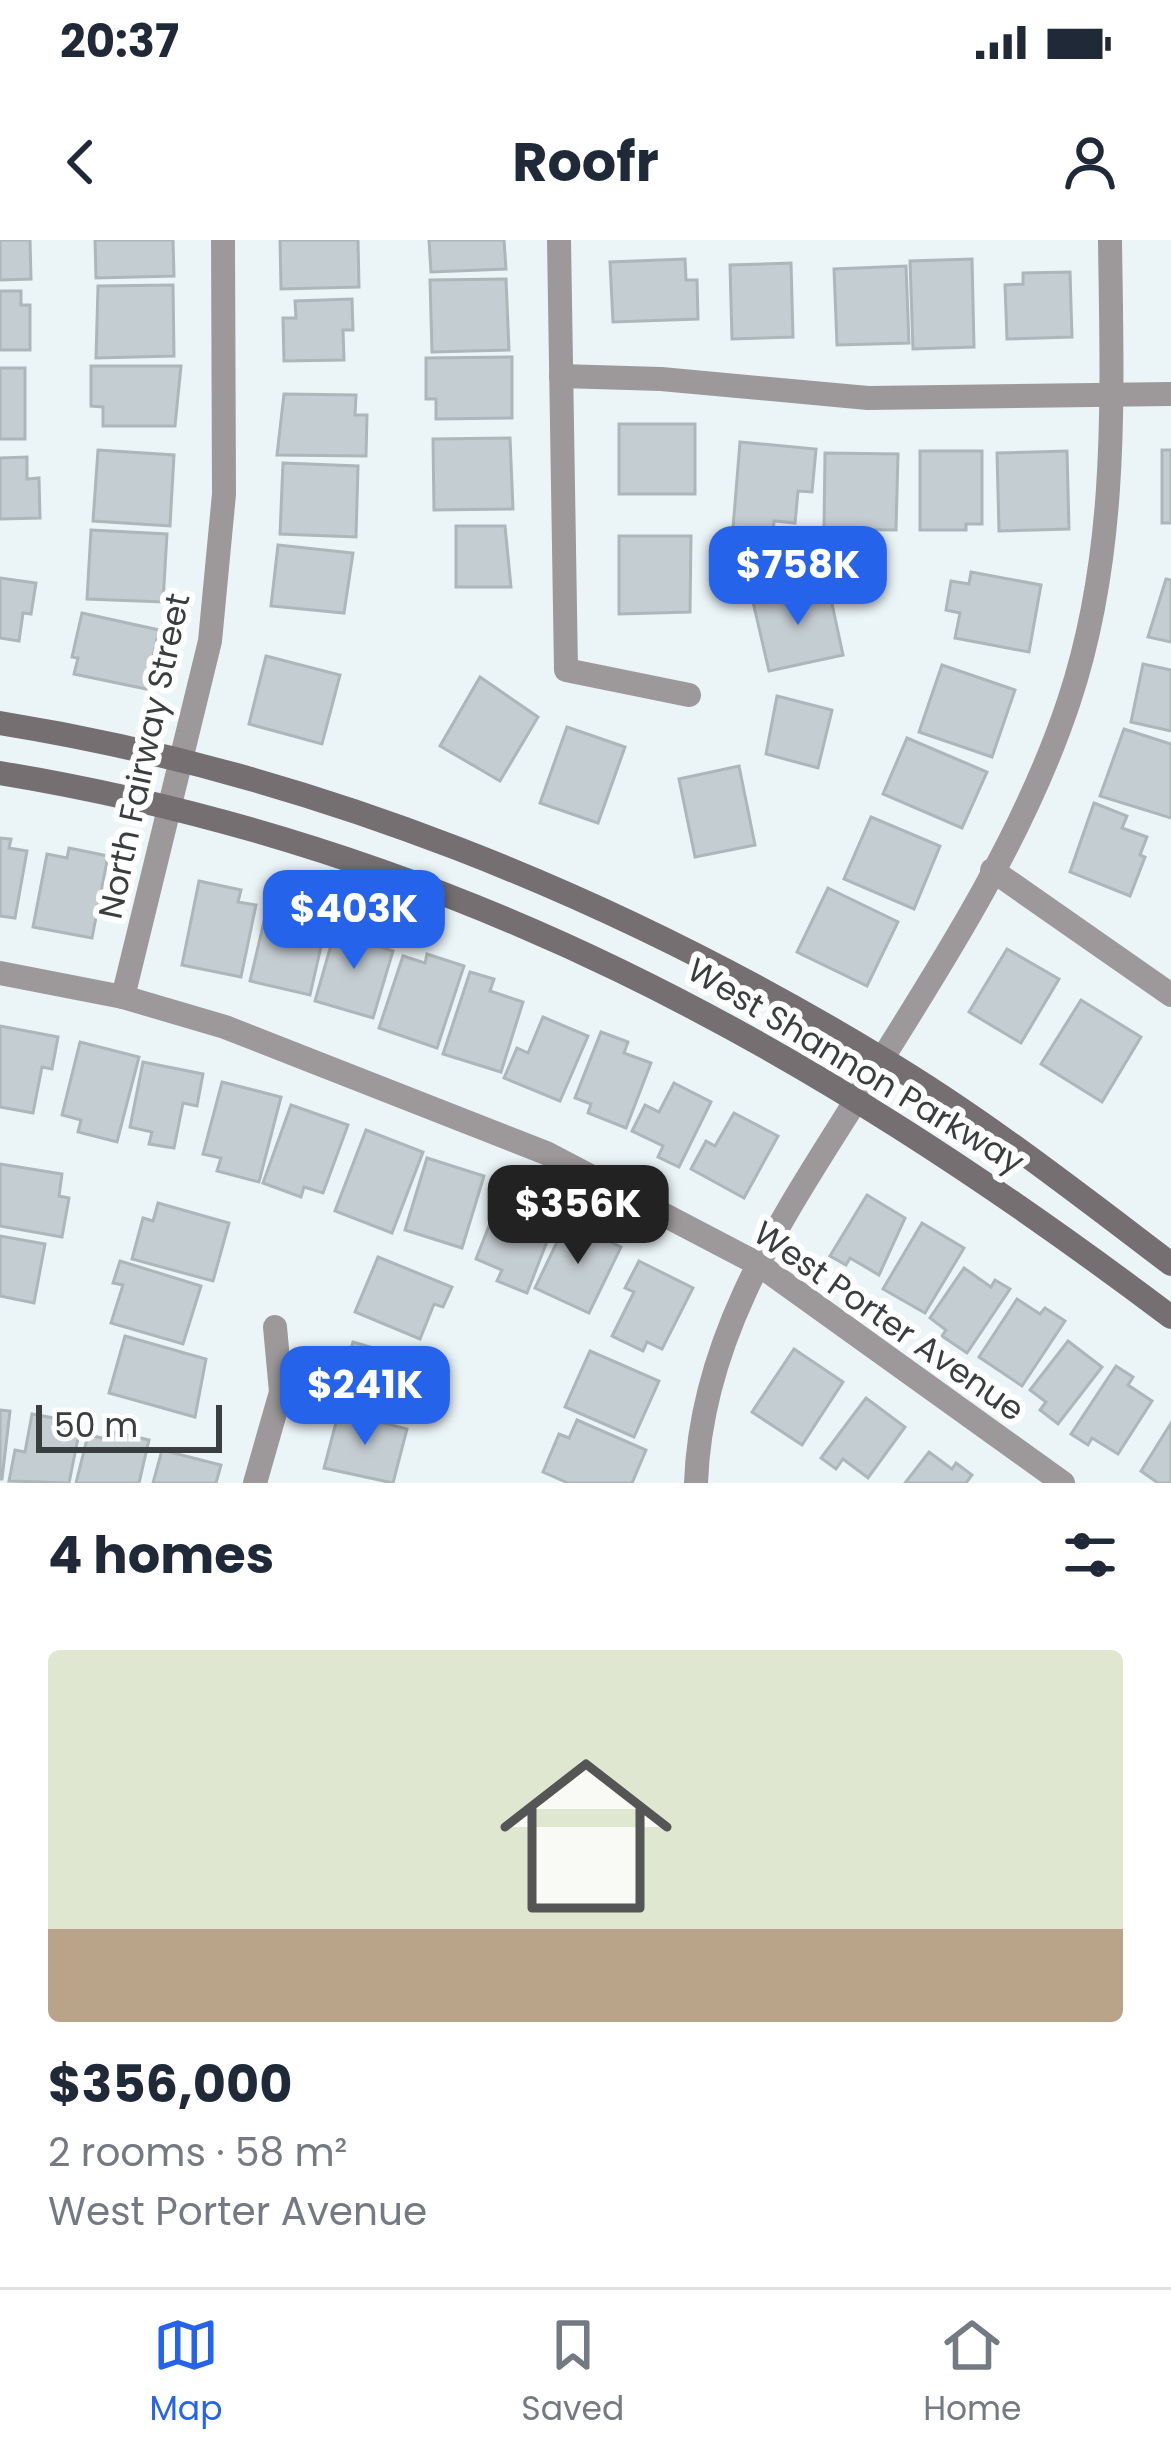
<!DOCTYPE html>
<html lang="en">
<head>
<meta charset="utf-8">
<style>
	body { margin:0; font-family:Poppins,sans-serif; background:#f6f6f7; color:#1f2937; height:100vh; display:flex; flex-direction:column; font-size:45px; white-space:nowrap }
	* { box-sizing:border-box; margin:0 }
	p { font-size:39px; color:#747a83 }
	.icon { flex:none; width:66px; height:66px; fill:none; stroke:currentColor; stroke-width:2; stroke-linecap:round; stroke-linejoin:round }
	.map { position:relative; height:1243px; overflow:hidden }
	.details { display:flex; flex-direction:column; background:#fff; flex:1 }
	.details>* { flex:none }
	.scale { position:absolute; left:36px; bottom:30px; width:186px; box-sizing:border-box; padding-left:12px; border:6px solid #3a3e3f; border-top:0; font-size:33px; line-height:42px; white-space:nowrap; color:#3a3e3f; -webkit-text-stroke:9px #fff; paint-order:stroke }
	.price { position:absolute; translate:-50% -102px; padding:0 27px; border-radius:24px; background:#2563eb; color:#fff; font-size:39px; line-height:78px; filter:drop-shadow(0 3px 6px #0008) }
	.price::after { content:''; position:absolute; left:50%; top:72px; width:36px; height:27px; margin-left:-18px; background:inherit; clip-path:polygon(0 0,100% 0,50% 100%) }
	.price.on { background:#222; color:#fff }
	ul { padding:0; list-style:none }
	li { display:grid; align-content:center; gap:24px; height:636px; padding:0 48px }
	li span { display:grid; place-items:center; height:372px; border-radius:12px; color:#555 }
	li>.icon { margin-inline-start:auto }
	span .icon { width:216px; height:216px; fill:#fffc; stroke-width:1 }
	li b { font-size:51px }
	h2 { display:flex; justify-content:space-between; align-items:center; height:144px; padding:0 48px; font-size:51px }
	.status { display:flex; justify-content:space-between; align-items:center; height:84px; padding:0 60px; background:#fff; direction:ltr }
	.status svg { height:33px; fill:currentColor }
	header { display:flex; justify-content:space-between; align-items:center; height:156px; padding:0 48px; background:#fff; font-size:54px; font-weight:700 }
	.tab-bar { display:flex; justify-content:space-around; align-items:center; height:168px; border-top:3px solid #e0e1e3; background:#fff; font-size:33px; color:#747a83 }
	.tab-bar a { display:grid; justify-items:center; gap:6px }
	.tab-bar .on { color:#2563eb }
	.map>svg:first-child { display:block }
</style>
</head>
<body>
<div class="status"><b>20:37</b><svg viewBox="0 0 49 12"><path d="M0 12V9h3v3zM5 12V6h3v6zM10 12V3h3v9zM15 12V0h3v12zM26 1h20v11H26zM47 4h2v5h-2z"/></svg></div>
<header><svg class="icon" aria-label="back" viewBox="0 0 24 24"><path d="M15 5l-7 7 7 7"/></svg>Roofr<svg class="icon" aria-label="person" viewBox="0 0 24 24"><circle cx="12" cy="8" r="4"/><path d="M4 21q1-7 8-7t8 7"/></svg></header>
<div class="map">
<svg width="1171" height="1243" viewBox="0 0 1171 1243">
	<rect width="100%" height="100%" fill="#ebf5f8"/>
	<!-- building -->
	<g fill="#c4cdd1" stroke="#adb6b9" stroke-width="3">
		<path d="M0,0H30L31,39L0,40Z"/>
		<path d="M95,0H173L174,36L96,38Z"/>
		<path d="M280,0H358L359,47L281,49Z"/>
		<path d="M429,0H504L506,29L431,32Z"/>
		<path d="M685,19L686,40H697L698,79L613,82L610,22Z"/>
		<path d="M972,19L974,107L913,109L910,21Z"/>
		<path d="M791,23L793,97L732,99L730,25Z"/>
		<path d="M906,26L909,103L837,105L834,29Z"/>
		<path d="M1070,32L1072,97L1007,99L1005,45L1023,44V33Z"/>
		<path d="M506,39L509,110L432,112L430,40Z"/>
		<path d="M173,45L174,116L96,118L98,46Z"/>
		<path d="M0,51H21V65H30V110H0Z"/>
		<path d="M352,59L353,90H343L344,120L284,121L283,78H296L295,61Z"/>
		<path d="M512,117V178L436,179V159H426V118Z"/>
		<path d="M91,126H181L175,186H103V167L91,166Z"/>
		<rect x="0" y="128" width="25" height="71"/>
		<path d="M284,154L356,155L355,175H367L366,216L277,215Z"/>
		<rect x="619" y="184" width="76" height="70"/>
		<path d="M510,198L513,269L434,270L433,199Z"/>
		<path d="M740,202L816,209L812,252L798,251L795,283L774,281L773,292L733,288Z"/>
		<path d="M98,210L174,215L170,286L93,281Z"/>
		<rect x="1162" y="210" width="9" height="73"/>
		<path d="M920,211H982V284H966V290H920Z"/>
		<path d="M1067,211L1069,289L999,291L997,213Z"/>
		<path d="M825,213L898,214L896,290L824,289Z"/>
		<path d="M27,217V239L39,238L40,278L0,279V218Z"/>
		<path d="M283,223L358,226L356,297L280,294Z"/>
		<path d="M456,286H505L511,347H456Z"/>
		<path d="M91,290L167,294L163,362L87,359Z"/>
		<path d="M619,296H691L690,372L619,374Z"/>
		<path d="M278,305L353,313L344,373L271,366Z"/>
		<path d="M971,332L1041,345L1029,412L955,398L960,373L946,370L951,341L969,344Z"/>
		<path d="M0,338L36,343L31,374L23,373L19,401L0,398Z"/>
		<path d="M1166,339L1171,340V402L1148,397Z"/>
		<path d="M828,345L843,415L769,431L753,362Z"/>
		<path d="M82,373L159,390L146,449L74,434L78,418L72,417Z"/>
		<path d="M266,416L340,435L322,504L249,484Z"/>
		<path d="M1143,424L1171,430V491L1131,482Z"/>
		<path d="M942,425L1015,450L992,517L919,492Z"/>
		<path d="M480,437L538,477L500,541L440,506Z"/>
		<path d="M777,456L832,470L818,528L766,514Z"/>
		<path d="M567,487L625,507L598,583L540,563Z"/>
		<path d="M1124,489L1171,504V578L1100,556Z"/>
		<path d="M907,498L987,532L962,588L883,554Z"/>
		<path d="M739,526L755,605L695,617L679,539Z"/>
		<path d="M1094,563L1127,576L1122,588L1147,597L1140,615L1145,617L1130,656L1070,632Z"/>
		<path d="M871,577L940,606L914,669L844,639Z"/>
		<path d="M0,598L11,599L9,608L27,611L15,678L0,676Z"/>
		<path d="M69,608L108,616L92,698L33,687L47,614L67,618Z"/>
		<path d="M199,641L241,650L238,662L256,665L241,737L182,725Z"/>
		<path d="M828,648L898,682L867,746L797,712Z"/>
		<path d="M266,673L327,680L310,755L250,741Z"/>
		<path d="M337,684L379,696L377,706L393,711L373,778L315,761Z"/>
		<path d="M1007,709L1059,739L1021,803L969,772Z"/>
		<path d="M427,714L464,726L437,808L379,788L403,716L425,723Z"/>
		<path d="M470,732L494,739L490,751L523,762L501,832L443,814Z"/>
		<path d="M1081,760L1141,797L1102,862L1041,824Z"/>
		<path d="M543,777L588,796L560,861L504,838L517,808L528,813Z"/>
		<path d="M0,786L58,797L52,829L42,827L33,873L0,867Z"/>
		<path d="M601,792L628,802L624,813L651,823L626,888L588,873L591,864L575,858Z"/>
		<path d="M80,802L139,817L117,902L78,892L81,880L62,875Z"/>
		<path d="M143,822L203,834L197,866L183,863L174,908L149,904L152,892L130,887Z"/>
		<path d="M222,842L281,857L259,942L217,931L221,918L203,914Z"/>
		<path d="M674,843L711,862L679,927L658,917L663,906L632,891L645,865L659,872Z"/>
		<path d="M291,865L348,885L323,953L304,947L301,957L263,943Z"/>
		<path d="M734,873L778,896L744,958L691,929L706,901L715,906Z"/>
		<path d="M366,890L423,912L392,993L335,971Z"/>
		<path d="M427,918L484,936L462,1008L405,990Z"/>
		<path d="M0,924L62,934L59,956L69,958L62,997L0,986Z"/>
		<path d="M502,953L539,967L535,979L553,986L527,1053L497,1041L502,1030L476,1019Z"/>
		<path d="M867,955L905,978L879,1035L850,1018L846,1025L830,1016Z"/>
		<path d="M158,963L229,983L213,1041L132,1019L143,978L153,981Z"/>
		<path d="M567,981L621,1007L589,1073L535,1048Z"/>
		<path d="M922,983L964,1008L925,1073L883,1049Z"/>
		<path d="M0,996L45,1004L34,1063L0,1056Z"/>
		<path d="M378,1017L452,1047L443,1067L434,1064L420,1099L355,1072Z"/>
		<path d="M120,1021L201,1046L183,1104L111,1083L123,1045L113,1043Z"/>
		<path d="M639,1021L693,1048L662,1109L647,1102L643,1111L612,1096L634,1052L625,1048Z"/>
		<path d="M964,1028L991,1047L995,1040L1010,1049L967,1113L942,1096L946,1090L930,1078Z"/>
		<path d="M1017,1059L1040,1074L1045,1068L1065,1081L1022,1146L979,1117Z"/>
		<path d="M125,1096L206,1119L195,1177L109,1153Z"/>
		<path d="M1068,1101L1102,1127L1058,1184L1040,1170L1046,1162L1030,1150Z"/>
		<path d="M353,1102L438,1127L427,1166L416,1163L411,1182L336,1160Z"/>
		<path d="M794,1109L843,1142L802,1205L752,1172Z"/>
		<path d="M590,1111L659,1141L634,1197L565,1167Z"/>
		<path d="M1116,1126L1133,1137L1128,1145L1152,1161L1118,1214L1092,1198L1088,1205L1071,1194Z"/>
		<path d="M866,1158L905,1187L868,1238L843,1219L836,1229L821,1218Z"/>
		<path d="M0,1170L10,1171L2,1239H0Z"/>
		<path d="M339,1171L407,1189L393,1243L324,1228Z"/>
		<path d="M32,1174L81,1183L69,1243L9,1241L15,1210L25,1212Z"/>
		<path d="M577,1180L646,1210L632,1243H568L543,1232L559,1194L569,1198Z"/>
		<path d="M1171,1183V1243H1158L1141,1231Z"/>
		<path d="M114,1192L149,1200L139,1243H76L88,1195L112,1200Z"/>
		<path d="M162,1210L221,1225L216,1243H153Z"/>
		<path d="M929,1212L952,1229L956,1223L972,1235L966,1243H905Z"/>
	</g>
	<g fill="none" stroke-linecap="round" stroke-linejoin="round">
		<!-- street -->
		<g stroke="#9d999b" stroke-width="24">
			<path d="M559,0L566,430L689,455"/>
			<path d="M561,136L661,139L868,158L1171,154"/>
			<path d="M992,630L1171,755"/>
			<path d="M0,733L123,757L225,787L546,913L758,1024L1063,1243"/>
			<path d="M123,757L210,401L224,254L223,0"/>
			<path d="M255,1243L281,1152L275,1087"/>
			<path d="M696,1243C701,1098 780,981 855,862C934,736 1022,603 1069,461C1119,311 1112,155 1110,0"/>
		</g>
		<!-- secondary -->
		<g stroke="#756f71" stroke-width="24">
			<path d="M0,483C311,533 613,655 881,818C983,879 1076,952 1171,1024"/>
			<path d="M0,533C454,608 809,804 1171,1077"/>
		</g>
	</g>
	<g text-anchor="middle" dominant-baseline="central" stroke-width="12" stroke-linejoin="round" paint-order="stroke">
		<!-- street labels -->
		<g font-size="33" fill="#3a3e3f" stroke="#fff">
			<text transform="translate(144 516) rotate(-78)">North Fairway Street</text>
			<text transform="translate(856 826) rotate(31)">West Shannon Parkway</text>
			<text transform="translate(889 1081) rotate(35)">West Porter Avenue</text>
		</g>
	</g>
</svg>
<div class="scale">50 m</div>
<b class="price" style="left:798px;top:388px">$758K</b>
<b class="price" style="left:354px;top:732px">$403K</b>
<b class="price on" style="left:578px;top:1027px">$356K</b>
<b class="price" style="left:365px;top:1208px">$241K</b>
</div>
<section class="details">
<h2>4 homes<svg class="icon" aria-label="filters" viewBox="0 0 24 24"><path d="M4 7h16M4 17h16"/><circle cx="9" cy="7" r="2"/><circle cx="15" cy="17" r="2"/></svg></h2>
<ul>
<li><span style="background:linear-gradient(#dfe7d0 75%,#b9a48a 0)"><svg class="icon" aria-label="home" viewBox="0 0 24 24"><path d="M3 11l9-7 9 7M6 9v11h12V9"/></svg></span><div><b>$356,000</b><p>2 rooms · 58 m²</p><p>West Porter Avenue</p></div></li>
</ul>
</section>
<nav class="tab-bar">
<a class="on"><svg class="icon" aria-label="map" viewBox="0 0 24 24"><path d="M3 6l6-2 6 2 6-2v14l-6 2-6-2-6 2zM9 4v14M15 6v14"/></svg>Map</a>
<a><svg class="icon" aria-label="saved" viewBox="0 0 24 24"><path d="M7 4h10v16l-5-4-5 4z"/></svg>Saved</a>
<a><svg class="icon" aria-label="home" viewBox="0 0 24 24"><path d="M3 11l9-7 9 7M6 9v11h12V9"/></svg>Home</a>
</nav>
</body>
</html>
